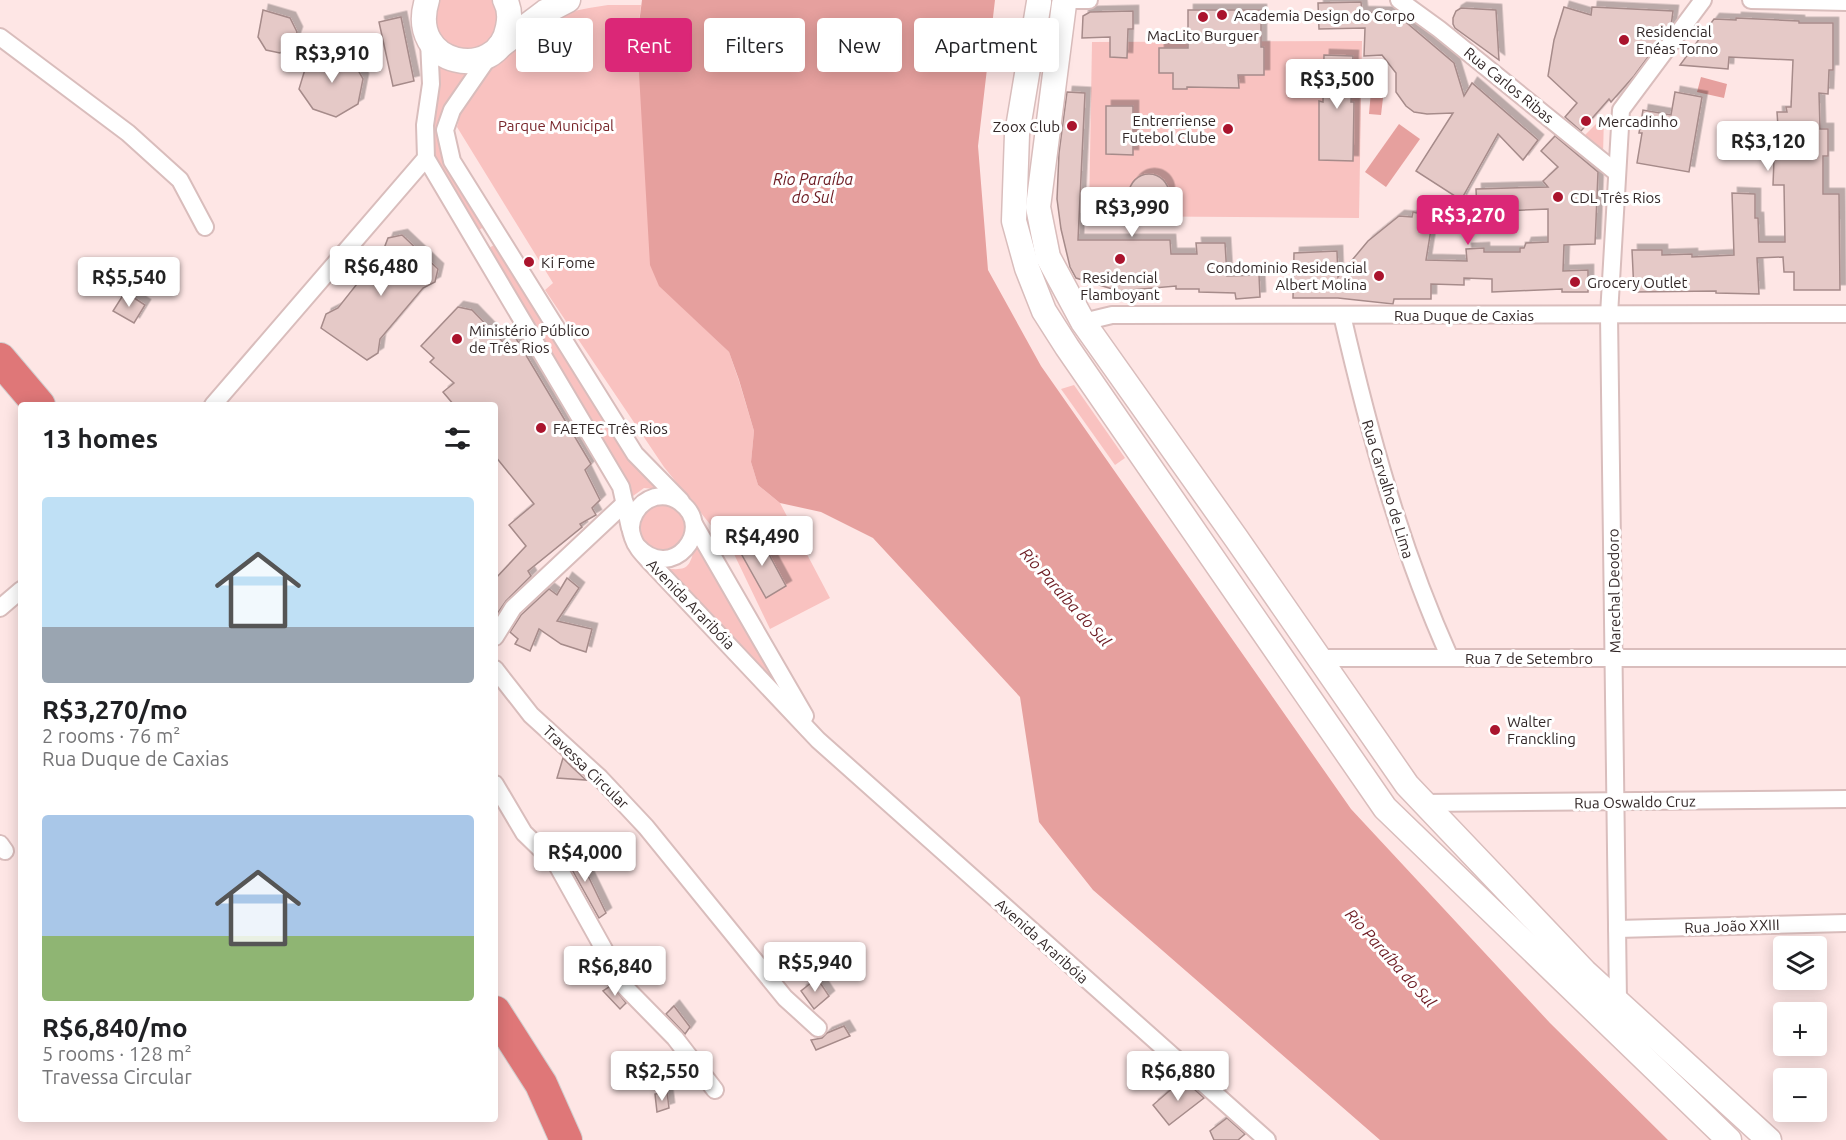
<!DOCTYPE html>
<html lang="en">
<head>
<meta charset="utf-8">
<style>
	body { margin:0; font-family:Ubuntu,sans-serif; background:#f6f6f6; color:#202124; height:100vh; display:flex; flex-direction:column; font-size:22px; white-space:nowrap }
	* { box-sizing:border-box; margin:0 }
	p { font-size:20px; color:#757577 }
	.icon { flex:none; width:33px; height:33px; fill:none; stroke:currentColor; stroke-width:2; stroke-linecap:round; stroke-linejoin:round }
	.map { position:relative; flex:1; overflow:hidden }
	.panel { position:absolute; left:18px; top:402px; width:480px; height:720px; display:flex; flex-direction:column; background:#fff; border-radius:6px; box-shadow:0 3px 15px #0003 }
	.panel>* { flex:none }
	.banner { position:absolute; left:516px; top:18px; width:570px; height:54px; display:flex; gap:12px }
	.fabs { position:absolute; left:1773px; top:936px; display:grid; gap:12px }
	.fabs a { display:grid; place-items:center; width:54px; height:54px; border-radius:6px; background:#fff; box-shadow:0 3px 15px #0003; font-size:30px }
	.price { position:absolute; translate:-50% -51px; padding:0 14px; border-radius:6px; background:#fff; color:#222; font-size:20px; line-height:39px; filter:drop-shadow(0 2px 3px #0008) }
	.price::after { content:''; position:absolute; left:50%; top:36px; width:18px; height:14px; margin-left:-9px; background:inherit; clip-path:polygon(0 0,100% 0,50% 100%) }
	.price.active { background:#db2777; color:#fff }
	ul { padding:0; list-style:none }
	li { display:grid; align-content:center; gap:12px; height:318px; padding:0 24px }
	li span { display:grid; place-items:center; height:186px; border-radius:6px; color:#555 }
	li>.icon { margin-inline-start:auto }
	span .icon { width:108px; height:108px; fill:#fffc; stroke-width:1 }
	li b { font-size:26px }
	h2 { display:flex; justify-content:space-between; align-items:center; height:72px; padding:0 24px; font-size:26px }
	.pill { padding:0 21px; border-radius:6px; background:#fff; box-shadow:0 3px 15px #0003; font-size:21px; line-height:54px }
	.pill.active { background:#db2777; color:#fff }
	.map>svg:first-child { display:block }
</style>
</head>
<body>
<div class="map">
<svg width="1846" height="1140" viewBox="0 0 1846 1140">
	<defs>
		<filter id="shadow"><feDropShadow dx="5.5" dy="-5.5" stdDeviation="0" flood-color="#0004"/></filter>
	</defs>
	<rect width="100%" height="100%" fill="#fee6e5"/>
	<!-- green -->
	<g fill="#f9c2c0">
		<path d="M434,0H499L503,11L483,53L438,44Z"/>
		<path d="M608,5H641L638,31L660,286L729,352L739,381L754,431L751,462L758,485L780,503L830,598L770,629L734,554L664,467L545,290L553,283L457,127C459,120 460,111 464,105C482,74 527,32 559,17C574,9 591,8 608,5Z"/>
		<path d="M1362,41L1359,218L1089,216L1092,42Z"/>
		<path d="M432,52L476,67L444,124L489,223L475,233L434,158L431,137Z"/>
		<path d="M1604,116L1603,155L1582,138Z"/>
		<path d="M500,241L664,490L644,488L633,496L628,510L483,252Z"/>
		<path d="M1074,385L1125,458L1115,465L1061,389Z"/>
		<path d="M661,501L684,512L687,538L668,554L643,547C634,515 633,518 661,501Z"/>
		<path d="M696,542L788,699L660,568C689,571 689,570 696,542Z"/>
	</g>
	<!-- water -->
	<g fill="#e6a09e">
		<path d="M642,0H995L978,146L988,270L1041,366L1351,809L1550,1023L1668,1140H1380L1093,890L1039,822L1020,697L873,538L821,512L780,503L758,485L751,462L754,431L739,380L729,352L659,286L650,265L638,56V31Z"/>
		<path d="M1701,77L1727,84L1724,98L1697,92Z"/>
		<path d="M1372,80L1385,81L1381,115L1369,114Z"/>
		<path d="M1399,124L1420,139L1386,187L1365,172Z"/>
	</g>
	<!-- building -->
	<g fill="#e5c9c7" stroke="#a68b8a" stroke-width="1.5" filter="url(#shadow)">
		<path d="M1361,2L1362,12L1395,13L1454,63L1464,96L1472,83L1538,140L1523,160L1498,134L1461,200L1416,171L1453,113L1427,114L1414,112L1406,106L1396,92V73L1382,55L1364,56L1365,28L1319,29L1318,3Z"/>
		<path d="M1564,7L1591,15L1592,7L1673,11L1671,26L1634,76L1611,102L1609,99L1581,131L1565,117L1577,103L1548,76L1554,40Z"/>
		<path d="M1461,8L1496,10L1499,60L1455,28L1453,24V18L1456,11Z"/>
		<path d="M263,10L290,18L297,32L292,46L280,53L266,50L258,37Z"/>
		<path d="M1188,10H1261V47H1264V75H1238L1239,88L1187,87V89H1173V73H1159V48H1188Z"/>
		<path d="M1133,11V29H1128L1127,58L1110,57V37L1082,38L1083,16L1090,12Z"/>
		<path d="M401,17L414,81L393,86L379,22Z"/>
		<path d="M1736,18L1799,21V23H1833V70H1829L1828,94L1819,93L1820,129H1828V156H1823V194H1839L1840,290H1794V272H1784L1783,257L1757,258L1759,294L1716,293V291L1634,292L1632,250H1662V255L1692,254V257L1734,255L1732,193L1755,194V218H1758L1759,242H1785L1784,185H1773L1774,159H1789V127H1778L1777,112H1787L1786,107H1791L1793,60L1729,57L1728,69L1680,65L1714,19L1736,20Z"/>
		<path d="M325,52L351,58L363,79L358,104L336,117L313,109L299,89L306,66Z"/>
		<path d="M1324,55L1353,56L1351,102H1354L1353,161L1319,160V101L1323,102Z"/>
		<path d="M1067,92L1085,93L1078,240H1170L1171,254H1197L1196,243H1225L1227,276L1259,275L1260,297L1236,299L1235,293L1199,292V289H1176V286L1119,291L1076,278L1070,267L1061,229L1057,199L1059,153Z"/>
		<path d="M1675,92L1702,97L1689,172L1637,163L1642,133H1639L1643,110L1671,115Z"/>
		<path d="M1106,106H1133V155L1106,154Z"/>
		<path d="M1555,136L1598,172L1595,244L1564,245L1563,271L1588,270V292H1562V289L1492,292V279L1464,278V285L1431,284V299H1394L1393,304L1338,298H1293L1294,253L1337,251L1338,277L1368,241L1399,216L1412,217L1413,212L1433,217L1426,260L1467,261L1466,249L1484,248V252H1520V248H1524L1526,243L1548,242V209L1477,212L1476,189L1548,187L1543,181L1558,167L1541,151Z"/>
		<circle cx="1149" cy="194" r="20"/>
		<path d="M402,235L438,269L435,282L423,288L380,339L378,353L367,360L321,328L326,314L338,308L383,251L388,238Z"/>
		<path d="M125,292L145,305L134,323L113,311Z"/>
		<path d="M458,307L472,310L503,342L514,335L591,464L585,470L600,500L592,508L596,515L580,524L582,527L528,571L531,576L506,601L495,617V579L526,546L509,525L534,504L495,456V405H454L443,392L454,383L430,362L434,358L421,346Z"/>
		<path d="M759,536L786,586L766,598L738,548Z"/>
		<path d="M567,578L579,588L557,621L592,629L586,652L561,644L539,629L530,651L515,644L518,639L510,632L521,615L549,589L557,595Z"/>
		<path d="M563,758L572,767L586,780L557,778Z"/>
		<path d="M576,851L606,913L599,918L565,857Z"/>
		<path d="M817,978L829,996L814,1009L801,991Z"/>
		<path d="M612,985L626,1003L620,1009L603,991Z"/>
		<path d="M674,1006L690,1027L685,1034L666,1014Z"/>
		<path d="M844,1026L850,1036L816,1050L811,1040L822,1038L827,1033Z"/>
		<path d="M1183,1079L1204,1098L1169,1125L1153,1105Z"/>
		<path d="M667,1092L669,1108L657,1112L655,1094Z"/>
		<path d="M1227,1118L1245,1134L1238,1140H1214L1210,1131Z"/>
	</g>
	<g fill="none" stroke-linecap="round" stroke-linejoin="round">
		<defs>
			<g id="street">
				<path d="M1073,0H1089"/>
				<path d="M1399,0L1439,29L1617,173"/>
				<path d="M1751,0L1846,2"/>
				<path d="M0,37L128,133L180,180L205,227"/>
				<path d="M429,41L431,84L425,125L426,158L621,487L630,528"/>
				<path d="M490,55L452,110L445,130L452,161L635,454L681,501"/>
				<path d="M1342,315C1369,432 1400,547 1450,658"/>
				<path d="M1083,322L1112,315L1846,314"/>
				<path d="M213,405L426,158"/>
				<path d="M694,524L805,716"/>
				<path d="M637,546C672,584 716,529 681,503C674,497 664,495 655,497C638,502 626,521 633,538C636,548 645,556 652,564L818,740L1267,1140"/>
				<path d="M0,608L21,590"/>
				<path d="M495,637L513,608L625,503"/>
				<path d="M1319,658H1846"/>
				<path d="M495,669L531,715L600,778L646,827L785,998L818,1028"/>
				<path d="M495,784L524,833L557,865L625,987L675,1038L715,1090"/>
				<path d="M1424,803L1846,799"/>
				<path d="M0,844L5,851"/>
				<path d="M1617,929L1846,923"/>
				<path d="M1618,1001L1609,315L1621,110L1703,0"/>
			</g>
			<g id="secondary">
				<path d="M427,0C406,67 498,83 508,27C510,18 510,9 505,0"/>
				<path d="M1039,2L1017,134L1014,221L1027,268L1044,311L1067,347L1385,808L1729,1140"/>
				<path d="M1064,4L1038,207L1048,257L1083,322L1236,538L1407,785L1585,972L1769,1140"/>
				<path d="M500,46L545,12L568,0"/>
			</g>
			<g id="highway">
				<path d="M0,359L39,405"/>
				<path d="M495,1012L541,1084L566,1140"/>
			</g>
		</defs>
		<!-- street casing -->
		<use href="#street" stroke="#d9bdbc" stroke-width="20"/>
		<!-- secondary casing -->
		<use href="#secondary" stroke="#d9bdbc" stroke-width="27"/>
		<!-- highway casing -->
		<use href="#highway" stroke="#d2d0d0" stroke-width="34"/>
		<!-- street -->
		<use href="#street" stroke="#fff" stroke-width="16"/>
		<!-- secondary -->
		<use href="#secondary" stroke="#fff" stroke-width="24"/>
		<!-- highway -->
		<use href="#highway" stroke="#df7778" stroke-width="32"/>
	</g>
	<!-- markers -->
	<g fill="#aa142d" stroke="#fff" stroke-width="2">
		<circle cx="1222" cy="15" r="6"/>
		<circle cx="1203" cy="17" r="6"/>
		<circle cx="1624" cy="40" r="6"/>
		<circle cx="1586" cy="121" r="6"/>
		<circle cx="1072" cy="126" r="6"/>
		<circle cx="1228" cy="129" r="6"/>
		<circle cx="1558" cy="197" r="6"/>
		<circle cx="1120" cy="259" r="6"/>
		<circle cx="529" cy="262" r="6"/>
		<circle cx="1379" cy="276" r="6"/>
		<circle cx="1575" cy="282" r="6"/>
		<circle cx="457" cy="339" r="6"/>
		<circle cx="541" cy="428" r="6"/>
		<circle cx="1495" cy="730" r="6"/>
	</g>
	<g text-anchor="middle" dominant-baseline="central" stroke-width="6" stroke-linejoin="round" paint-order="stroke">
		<!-- poi labels -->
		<g font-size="15" fill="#332828" stroke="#fff" text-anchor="start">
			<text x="1234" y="15">Academia Design do Corpo</text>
			<text x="1636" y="31">Residencial<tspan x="1636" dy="17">Enéas Torno</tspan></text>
			<text x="1203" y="35" text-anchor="middle">MacLito Burguer</text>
			<text x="1216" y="120" text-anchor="end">Entrerriense<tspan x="1216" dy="17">Futebol Clube</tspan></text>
			<text x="1598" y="121">Mercadinho</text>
			<text x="1060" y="126" text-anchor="end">Zoox Club</text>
			<text x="1570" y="197">CDL Três Rios</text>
			<text x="541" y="262">Ki Fome</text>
			<text x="1367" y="267" text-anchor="end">Condominio Residencial<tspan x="1367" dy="17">Albert Molina</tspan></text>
			<text x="1120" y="277" text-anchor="middle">Residencial<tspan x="1120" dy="17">Flamboyant</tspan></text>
			<text x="1587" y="282">Grocery Outlet</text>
			<text x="469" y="330">Ministério Público<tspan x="469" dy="17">de Três Rios</tspan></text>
			<text x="553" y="428">FAETEC Três Rios</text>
			<text x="1507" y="721">Walter<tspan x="1507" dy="17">Franckling</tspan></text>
		</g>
		<!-- street labels -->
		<g font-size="15" fill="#332828" stroke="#fff">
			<text transform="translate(1509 85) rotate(39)">Rua Carlos Ribas</text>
			<text x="1464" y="315">Rua Duque de Caxias</text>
			<text transform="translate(1388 489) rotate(73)">Rua Carvalho de Lima</text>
			<text transform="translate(1614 591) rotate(-91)">Marechal Deodoro</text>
			<text transform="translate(691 604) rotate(46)">Avenida Araribóia</text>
			<text x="1529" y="658">Rua 7 de Setembro</text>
			<text transform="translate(586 767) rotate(44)">Travessa Circular</text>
			<text transform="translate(1635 802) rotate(-1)">Rua Oswaldo Cruz</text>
			<text transform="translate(1732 926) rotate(-2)">Rua João XXIII</text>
			<text transform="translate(1042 941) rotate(42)">Avenida Araribóia</text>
		</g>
		<!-- park labels -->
		<g font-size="15" fill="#78262b" stroke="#fff">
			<text x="556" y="125">Parque Municipal</text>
		</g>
		<!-- water labels -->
		<g font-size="16" font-style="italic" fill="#6d1b22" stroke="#fff">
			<text x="813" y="179">Rio Paraíba<tspan x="813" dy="18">do Sul</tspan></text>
			<text transform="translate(1066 597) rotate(48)">Rio Paraíba do Sul</text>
			<text transform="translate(1391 958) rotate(48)">Rio Paraíba do Sul</text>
		</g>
	</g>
</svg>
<div class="fabs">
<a><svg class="icon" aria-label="layers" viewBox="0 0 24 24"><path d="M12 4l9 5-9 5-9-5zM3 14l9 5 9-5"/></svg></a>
<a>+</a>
<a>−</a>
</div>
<b class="price" style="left:332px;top:84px">R$3,910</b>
<b class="price" style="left:1337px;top:110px">R$3,500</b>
<b class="price" style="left:1768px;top:172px">R$3,120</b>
<b class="price" style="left:1132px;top:238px">R$3,990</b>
<b class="price active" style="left:1468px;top:246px">R$3,270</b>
<b class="price" style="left:381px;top:297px">R$6,480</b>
<b class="price" style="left:129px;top:308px">R$5,540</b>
<b class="price" style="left:762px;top:567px">R$4,490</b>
<b class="price" style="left:585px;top:883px">R$4,000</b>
<b class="price" style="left:815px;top:993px">R$5,940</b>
<b class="price" style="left:615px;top:997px">R$6,840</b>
<b class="price" style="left:662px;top:1102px">R$2,550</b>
<b class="price" style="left:1178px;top:1102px">R$6,880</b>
<div class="banner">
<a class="pill">Buy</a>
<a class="pill active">Rent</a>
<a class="pill">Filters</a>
<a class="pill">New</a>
<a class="pill">Apartment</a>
</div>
<section class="panel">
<h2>13 homes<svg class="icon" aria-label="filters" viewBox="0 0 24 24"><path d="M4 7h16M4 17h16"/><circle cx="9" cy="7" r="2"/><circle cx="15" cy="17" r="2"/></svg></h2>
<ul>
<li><span style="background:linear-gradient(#bfe0f5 70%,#9aa5b1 0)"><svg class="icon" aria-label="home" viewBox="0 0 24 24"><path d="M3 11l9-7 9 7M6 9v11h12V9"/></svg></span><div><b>R$3,270/mo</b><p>2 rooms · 76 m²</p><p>Rua Duque de Caxias</p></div></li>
<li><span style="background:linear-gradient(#a9c7e8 65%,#8fb573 0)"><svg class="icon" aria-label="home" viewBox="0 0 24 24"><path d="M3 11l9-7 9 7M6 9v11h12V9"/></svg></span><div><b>R$6,840/mo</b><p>5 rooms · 128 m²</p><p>Travessa Circular</p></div></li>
</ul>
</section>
</div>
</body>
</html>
